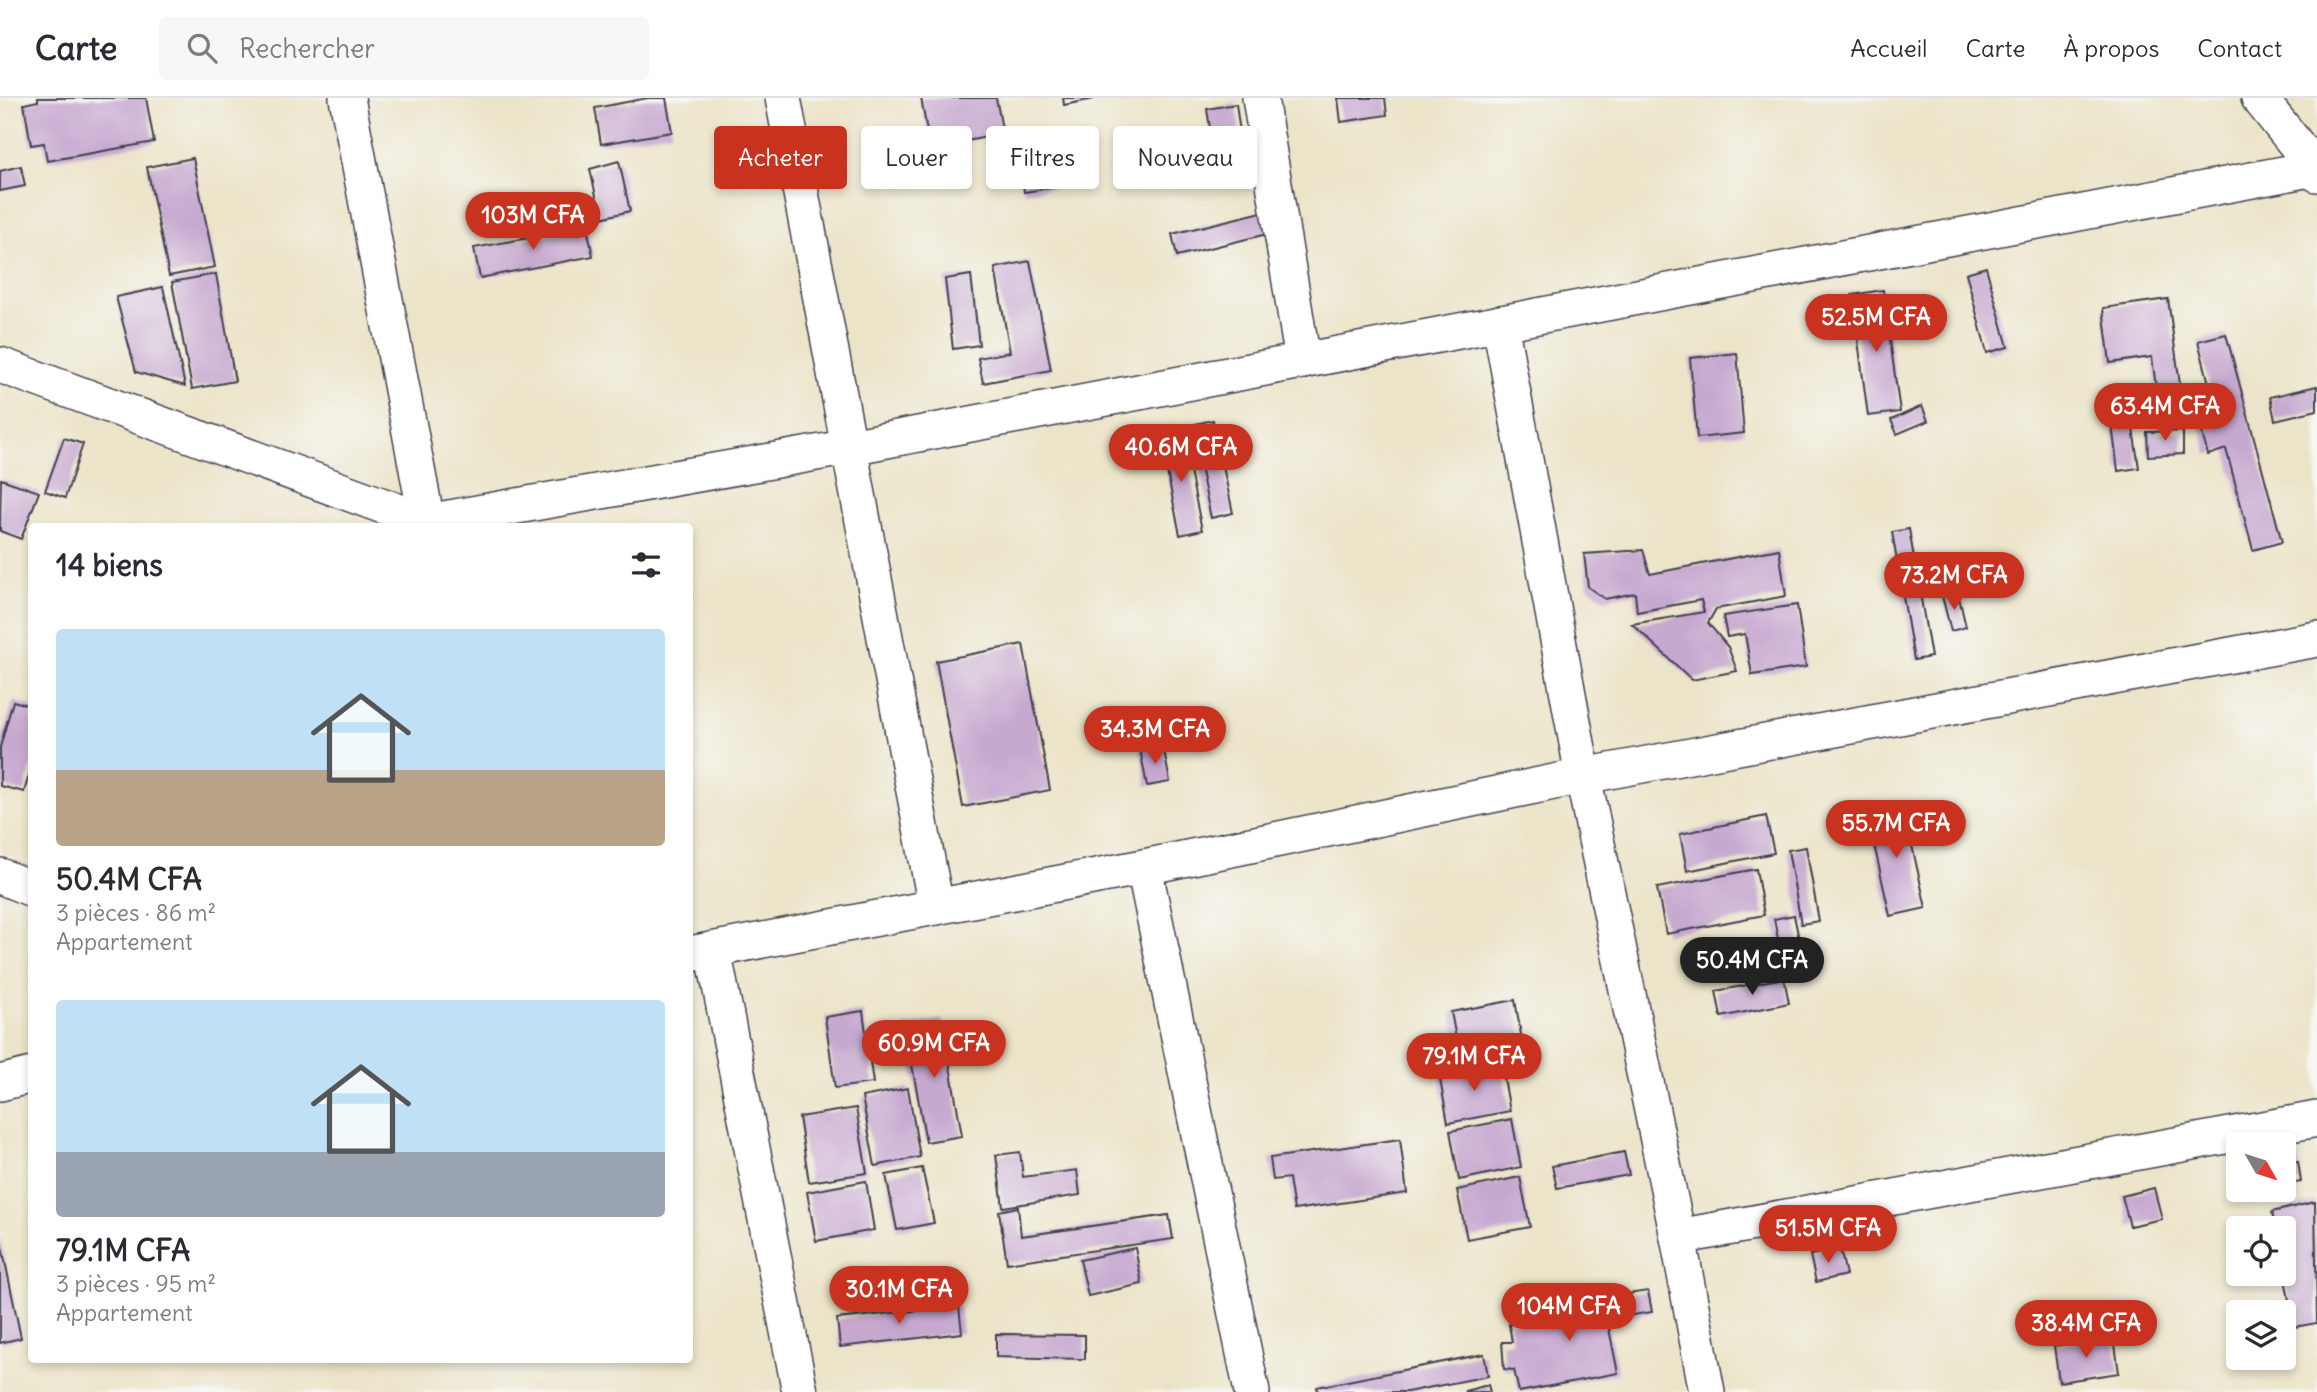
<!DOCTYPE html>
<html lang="fr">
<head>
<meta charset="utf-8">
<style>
	body { margin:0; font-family:Delius,sans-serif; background:#f7f7f7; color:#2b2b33; height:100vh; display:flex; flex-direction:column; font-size:26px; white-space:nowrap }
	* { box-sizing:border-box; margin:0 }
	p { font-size:23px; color:#7c7c81 }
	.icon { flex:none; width:38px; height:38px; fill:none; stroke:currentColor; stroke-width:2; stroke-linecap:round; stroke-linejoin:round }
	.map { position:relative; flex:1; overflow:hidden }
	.drawer { position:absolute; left:28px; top:425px; width:665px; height:840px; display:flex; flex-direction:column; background:#fff; border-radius:7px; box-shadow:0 4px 10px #0003 }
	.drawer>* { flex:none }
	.top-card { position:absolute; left:714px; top:28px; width:665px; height:63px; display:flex; gap:14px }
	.needle { width:46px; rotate:129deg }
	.controls { position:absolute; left:2226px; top:1034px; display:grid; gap:14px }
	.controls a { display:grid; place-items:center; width:70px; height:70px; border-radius:7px; background:#fff; box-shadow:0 4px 10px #0003; font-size:35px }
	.price { position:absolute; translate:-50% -60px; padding:0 16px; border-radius:24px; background:#c8321e; color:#fff; font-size:23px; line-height:46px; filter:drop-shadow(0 2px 4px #0008) }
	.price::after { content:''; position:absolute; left:50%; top:42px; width:21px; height:16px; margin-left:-10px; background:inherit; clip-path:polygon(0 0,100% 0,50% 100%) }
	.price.selected { background:#222; color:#fff }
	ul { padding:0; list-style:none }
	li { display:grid; align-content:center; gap:14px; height:371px; padding:0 28px }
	li span { display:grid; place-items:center; height:217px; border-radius:7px; color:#555 }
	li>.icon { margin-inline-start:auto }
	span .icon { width:126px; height:126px; fill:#fffc; stroke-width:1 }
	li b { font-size:30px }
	h2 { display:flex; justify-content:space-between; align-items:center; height:84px; padding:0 28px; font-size:30px }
	.chip { padding:0 24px; border-radius:7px; background:#fff; box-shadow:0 4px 10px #0003; font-size:24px; line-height:63px }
	.chip.selected { background:#c8321e; color:#fff }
	header { display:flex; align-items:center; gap:42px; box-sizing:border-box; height:98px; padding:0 35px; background:#fff; border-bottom:2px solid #e1e1e2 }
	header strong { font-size:33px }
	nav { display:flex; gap:38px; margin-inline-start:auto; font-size:24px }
	.search { width:490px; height:63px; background:#f7f7f7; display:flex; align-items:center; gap:18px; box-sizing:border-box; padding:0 24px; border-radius:7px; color:#7c7c81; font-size:26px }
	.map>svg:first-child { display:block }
</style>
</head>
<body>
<header>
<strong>Carte</strong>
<div class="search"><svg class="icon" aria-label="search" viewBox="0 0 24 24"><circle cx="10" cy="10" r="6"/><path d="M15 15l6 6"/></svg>Rechercher</div>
<nav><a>Accueil</a><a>Carte</a><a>À propos</a><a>Contact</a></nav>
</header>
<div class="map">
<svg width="2317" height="1294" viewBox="0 0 2317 1294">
	<rect width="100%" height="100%" fill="#f6f6f2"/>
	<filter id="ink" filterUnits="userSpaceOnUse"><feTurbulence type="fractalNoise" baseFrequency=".0143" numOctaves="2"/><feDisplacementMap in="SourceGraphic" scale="14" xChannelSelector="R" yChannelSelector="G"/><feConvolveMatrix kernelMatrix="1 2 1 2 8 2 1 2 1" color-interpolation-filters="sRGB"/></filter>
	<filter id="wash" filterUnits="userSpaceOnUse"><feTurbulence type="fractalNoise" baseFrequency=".00686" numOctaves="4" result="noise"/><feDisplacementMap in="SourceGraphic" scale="28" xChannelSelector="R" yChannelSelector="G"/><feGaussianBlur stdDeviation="1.57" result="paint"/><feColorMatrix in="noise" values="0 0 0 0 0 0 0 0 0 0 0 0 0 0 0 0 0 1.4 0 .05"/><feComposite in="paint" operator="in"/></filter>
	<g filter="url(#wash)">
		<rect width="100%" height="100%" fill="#ece4c8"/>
		<g id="blocks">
			<!-- building -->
			<g fill="#c7a9d0">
				<path d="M38,0H146L154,44L47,63L44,45L31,47L24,6L38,3Z"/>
				<path d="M648,0H666L672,34L601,46L595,10Z"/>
				<path d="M921,0H996L1003,36L930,50Z"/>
				<path d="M1063,0H1094V1L1064,7Z"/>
				<path d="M1338,0H1385L1387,17L1341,24Z"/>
				<path d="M1236,6L1244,64L1216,69L1207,11Z"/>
				<path d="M1201,36L1205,64L1158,70L1155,42Z"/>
				<path d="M193,60L215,169L169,178L147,69Z"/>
				<path d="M1074,62L1078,86L1024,94L1021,71Z"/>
				<path d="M619,63L630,113L601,120L590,71Z"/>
				<path d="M21,68L25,88L0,93V73Z"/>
				<path d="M1262,114L1267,136L1177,158L1172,136Z"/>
				<path d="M587,129L593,158L480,180L474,150Z"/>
				<path d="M1030,163L1051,272L983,285L978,260L1010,254L995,170Z"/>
				<path d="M1986,169L2008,249L1987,255L1966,175Z"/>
				<path d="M216,176L235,283L192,291L172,184Z"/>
				<path d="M971,177L979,247L953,251L945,181Z"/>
				<path d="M163,189L185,288L136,274L116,199Z"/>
				<path d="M1883,192L1900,314L1868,318L1852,197Z"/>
				<path d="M2168,201L2184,315L2160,319L2152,259L2110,265L2103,210Z"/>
				<path d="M2226,236L2282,444L2253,452L2226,351L2208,357L2195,310L2214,305L2198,243Z"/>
				<path d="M1737,255L1744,335L1697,340L1690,260Z"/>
				<path d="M2317,288V312L2275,322L2270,299Z"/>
				<path d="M1922,308L1928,323L1897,336L1891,322Z"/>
				<path d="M1213,322L1233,415L1211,420L1191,327Z"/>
				<path d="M2132,324L2139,370L2118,373L2112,327Z"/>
				<path d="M2183,333V356L2148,358L2147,334Z"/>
				<path d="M1182,334L1202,432L1180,437L1160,339Z"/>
				<path d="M64,340L83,346L65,400L45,393Z"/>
				<path d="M1,381L39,394L21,441L0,433Z"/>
				<path d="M1909,431L1931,559L1914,562L1892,434Z"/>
				<path d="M1779,451L1786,498L1716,511L1708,525L1728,549L1737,573L1692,582L1632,526L1704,514L1701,502L1637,514L1635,495L1605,501L1588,489L1584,456L1643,452L1650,476Z"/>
				<path d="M1958,495L1966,529L1951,533L1942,498Z"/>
				<path d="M1797,507L1806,569L1752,577L1745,536L1727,539L1723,518Z"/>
				<path d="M1023,546L1050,692L963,709L936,563Z"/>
				<path d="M13,603L32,608V667L24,694L0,688V649Z"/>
				<path d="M1163,647L1170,684L1147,688L1140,651Z"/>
				<path d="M1903,707L1926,810L1890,818L1867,715Z"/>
				<path d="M1766,718L1774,755L1687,773L1680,736Z"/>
				<path d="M1806,749L1819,823L1801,826L1788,752Z"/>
				<path d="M1756,771L1764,817L1666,836L1657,790Z"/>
				<path d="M1794,817L1803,861L1783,865L1774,821Z"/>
				<path d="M1784,880L1789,905L1721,919L1716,893Z"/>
				<path d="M1515,902L1524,954L1461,966L1451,914Z"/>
				<path d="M863,913L873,985L835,990L825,919Z"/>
				<path d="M942,921L962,1038L926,1044L905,928Z"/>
				<path d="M1501,964L1510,1013L1448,1025L1439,976Z"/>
				<path d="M908,990L920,1059L875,1068L862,999Z"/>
				<path d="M856,1010L867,1075L809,1084L799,1019Z"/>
				<path d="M1512,1021L1521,1069L1459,1082L1450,1033Z"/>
				<path d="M1400,1041L1407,1095L1294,1112L1289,1080L1273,1082L1270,1060Z"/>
				<path d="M1020,1054L1023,1079L1077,1072L1080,1097L1003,1109L996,1057Z"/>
				<path d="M1624,1054L1629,1077L1557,1090L1552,1068Z"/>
				<path d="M2298,1063L2301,1084L2284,1087V1065Z"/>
				<path d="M922,1070L934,1125L897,1132L886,1077Z"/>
				<path d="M1520,1079L1530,1129L1467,1141L1457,1092Z"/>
				<path d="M866,1083L874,1132L816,1143L807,1094Z"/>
				<path d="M2154,1090L2162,1121L2130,1128L2122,1098Z"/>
				<path d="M2315,1104L2317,1225L2294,1229L2284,1175V1130H2275L2272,1114Z"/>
				<path d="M1018,1109L1021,1138L1169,1117L1173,1141L1007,1165L999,1113Z"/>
				<path d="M0,1139L21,1240L0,1245Z"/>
				<path d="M1135,1150L1142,1186L1088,1198L1080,1162Z"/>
				<path d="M1840,1150L1846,1177L1816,1184L1810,1157Z"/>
				<path d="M1648,1193L1652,1214L1607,1221L1618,1275L1519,1294L1514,1272L1504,1271L1502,1244H1512L1509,1226L1588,1212L1585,1202Z"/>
				<path d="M959,1208L962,1235L840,1249L837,1221Z"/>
				<path d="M996,1236L1085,1237V1261L996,1259Z"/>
				<path d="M2114,1239L2119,1275L2059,1284L2054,1248Z"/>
				<path d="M1484,1256L1488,1278L1407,1294H1318L1317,1289Z"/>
				<path d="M1488,1287L1490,1294H1465V1293Z"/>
			</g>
		</g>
	</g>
	<g filter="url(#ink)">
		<use href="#blocks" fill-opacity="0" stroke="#403f50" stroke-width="2"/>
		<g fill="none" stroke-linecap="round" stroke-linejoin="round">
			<defs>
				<g id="minor">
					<path d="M347,0L427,424"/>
					<path d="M783,0L936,809"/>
					<path d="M1260,0L1303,263"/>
					<path d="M2259,0L2315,70L2317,76"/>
					<path d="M1500,225L1583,678L1678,1139L1707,1294"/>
					<path d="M0,267L427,424L850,349L2315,70"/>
					<path d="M1144,769L1252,1294"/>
					<path d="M0,778L32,791"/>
					<path d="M713,852L800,1294"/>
					<path d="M690,856L1144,769L1583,678L2317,541"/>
					<path d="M0,985L32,977"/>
					<path d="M1678,1139L2317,1021"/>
				</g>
			</defs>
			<!-- minor casing -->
			<use href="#minor" stroke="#403f50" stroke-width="38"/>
			<!-- minor -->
			<use href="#minor" stroke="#fff" stroke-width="35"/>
		</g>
	</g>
</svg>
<div class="controls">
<a><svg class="needle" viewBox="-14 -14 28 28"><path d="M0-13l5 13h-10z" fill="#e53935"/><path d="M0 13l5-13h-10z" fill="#7c7c81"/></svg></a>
<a><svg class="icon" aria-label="locate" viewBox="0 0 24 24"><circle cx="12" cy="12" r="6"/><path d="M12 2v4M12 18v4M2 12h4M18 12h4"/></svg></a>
<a><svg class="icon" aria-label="layers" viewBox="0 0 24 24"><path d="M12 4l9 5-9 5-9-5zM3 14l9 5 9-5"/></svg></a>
</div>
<b class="price" style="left:533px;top:154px">103M CFA</b>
<b class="price" style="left:1876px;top:256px">52.5M CFA</b>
<b class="price" style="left:2165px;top:345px">63.4M CFA</b>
<b class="price" style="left:1181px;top:386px">40.6M CFA</b>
<b class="price" style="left:1954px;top:514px">73.2M CFA</b>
<b class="price" style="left:1155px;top:668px">34.3M CFA</b>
<b class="price" style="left:1896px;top:762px">55.7M CFA</b>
<b class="price selected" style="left:1752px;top:899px">50.4M CFA</b>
<b class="price" style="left:934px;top:982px">60.9M CFA</b>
<b class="price" style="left:1474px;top:995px">79.1M CFA</b>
<b class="price" style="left:1828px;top:1167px">51.5M CFA</b>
<b class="price" style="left:899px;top:1228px">30.1M CFA</b>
<b class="price" style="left:1569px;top:1245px">104M CFA</b>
<b class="price" style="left:2086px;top:1262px">38.4M CFA</b>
<div class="top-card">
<a class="chip selected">Acheter</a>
<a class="chip">Louer</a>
<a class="chip">Filtres</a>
<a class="chip">Nouveau</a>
</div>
<section class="drawer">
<h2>14 biens<svg class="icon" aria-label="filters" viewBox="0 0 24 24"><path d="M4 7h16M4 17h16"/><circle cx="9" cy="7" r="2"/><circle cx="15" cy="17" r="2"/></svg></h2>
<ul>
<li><span style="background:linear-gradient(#bfe0f5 65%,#b9a48a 0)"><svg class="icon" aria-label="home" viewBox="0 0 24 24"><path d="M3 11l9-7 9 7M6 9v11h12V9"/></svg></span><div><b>50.4M CFA</b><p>3 pièces · 86 m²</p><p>Appartement</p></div></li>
<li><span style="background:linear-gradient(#bfe0f5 70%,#9aa5b1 0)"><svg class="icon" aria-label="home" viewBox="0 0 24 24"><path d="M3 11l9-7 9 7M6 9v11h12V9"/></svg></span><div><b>79.1M CFA</b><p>3 pièces · 95 m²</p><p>Appartement</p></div></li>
</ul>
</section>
</div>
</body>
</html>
